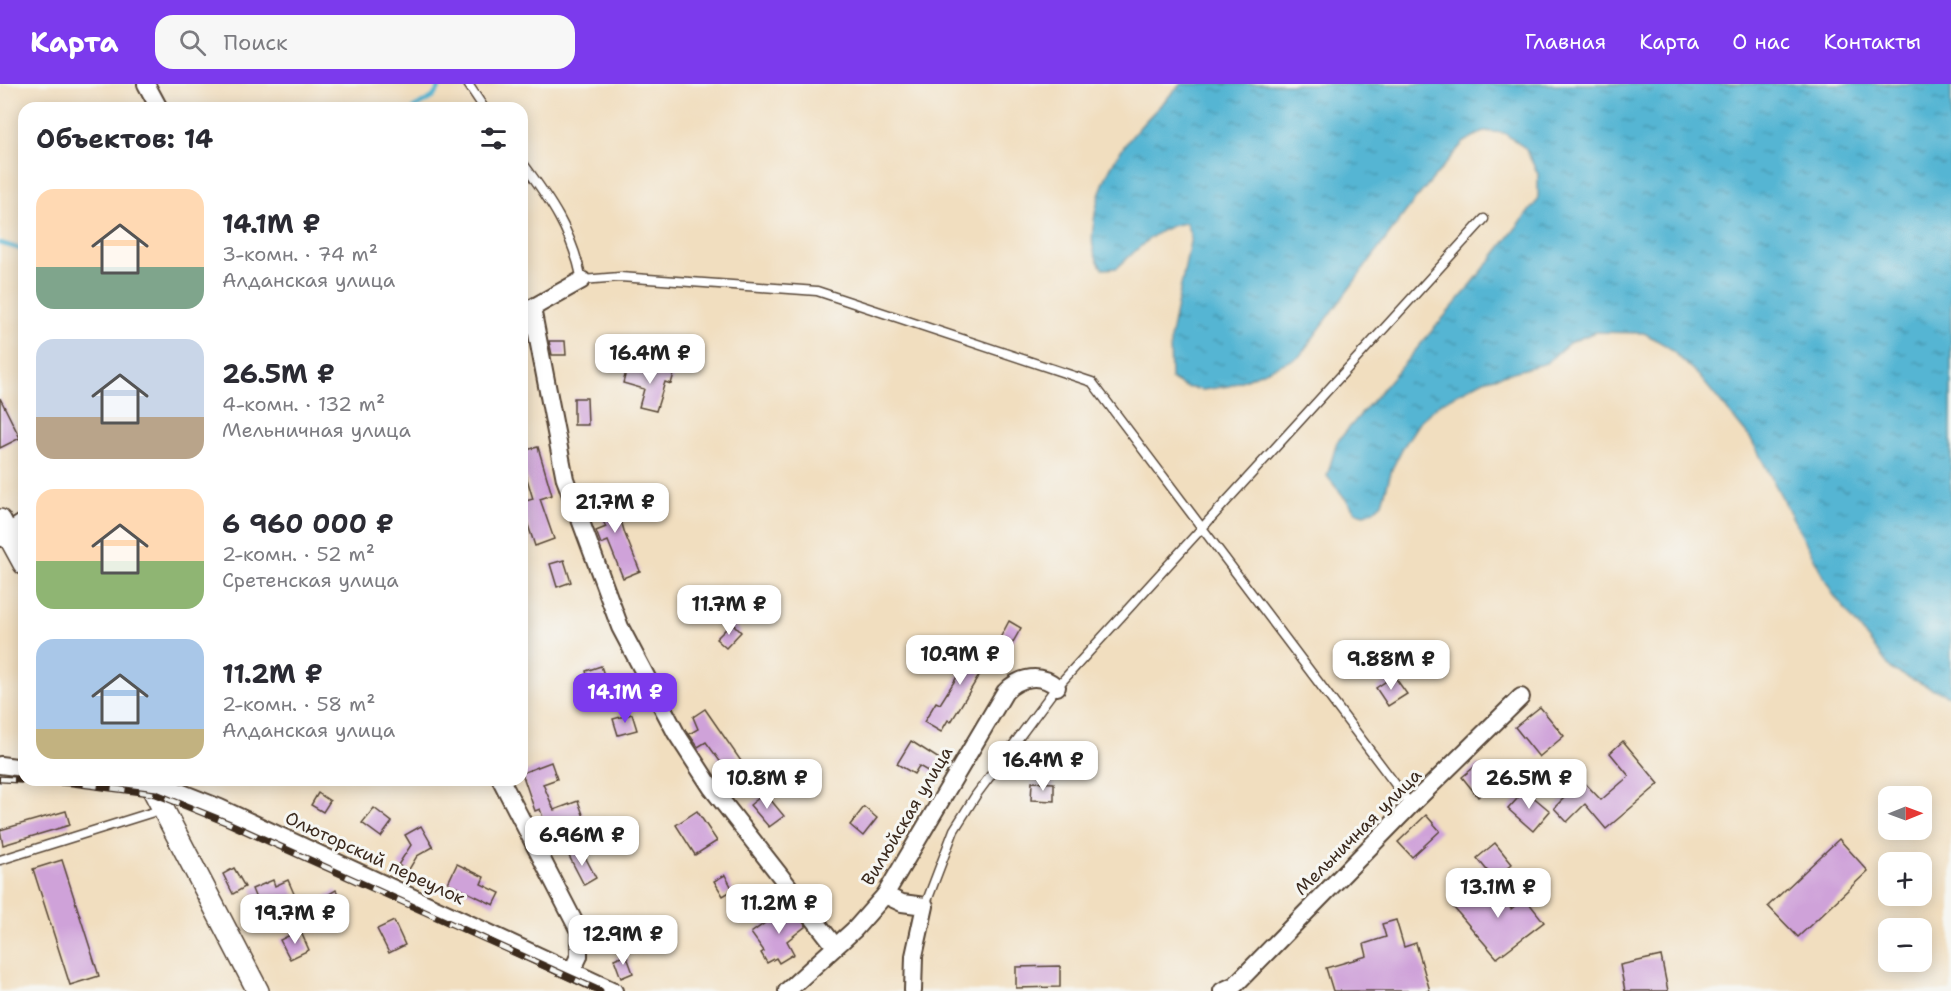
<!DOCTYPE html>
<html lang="ru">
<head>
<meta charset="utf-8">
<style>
	body { margin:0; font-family:"Shantell Sans",sans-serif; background:#f7f7f7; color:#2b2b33; height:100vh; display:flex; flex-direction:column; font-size:22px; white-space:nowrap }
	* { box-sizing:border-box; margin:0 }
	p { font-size:20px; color:#7c7c81 }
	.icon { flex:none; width:33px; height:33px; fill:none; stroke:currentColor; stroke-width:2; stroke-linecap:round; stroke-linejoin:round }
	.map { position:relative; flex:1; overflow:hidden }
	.panel { position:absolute; left:18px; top:18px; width:510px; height:684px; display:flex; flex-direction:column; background:#fff; border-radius:18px; box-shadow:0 3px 15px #0003 }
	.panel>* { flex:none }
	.needle { width:39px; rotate:89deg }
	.tools { position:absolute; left:1878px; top:702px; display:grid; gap:12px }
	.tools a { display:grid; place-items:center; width:54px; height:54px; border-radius:12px; background:#fff; box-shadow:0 3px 15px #0003; font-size:30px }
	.price { position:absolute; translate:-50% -51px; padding:0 14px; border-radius:12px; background:#fff; color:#222; font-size:20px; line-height:39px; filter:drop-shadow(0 2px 3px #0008) }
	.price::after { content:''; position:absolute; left:50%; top:36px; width:18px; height:14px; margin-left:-9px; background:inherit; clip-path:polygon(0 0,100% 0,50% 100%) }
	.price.selected { background:#7c3aed; color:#fff }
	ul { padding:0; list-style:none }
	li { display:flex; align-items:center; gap:18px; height:150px; padding:0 18px }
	li span { display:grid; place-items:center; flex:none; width:168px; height:120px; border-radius:18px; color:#555 }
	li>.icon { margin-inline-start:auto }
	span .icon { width:72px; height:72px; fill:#fffc; stroke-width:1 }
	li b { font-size:26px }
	h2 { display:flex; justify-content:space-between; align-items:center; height:72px; padding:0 18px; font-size:26px }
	header { display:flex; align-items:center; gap:36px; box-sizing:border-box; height:84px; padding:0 30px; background:#7c3aed; color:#fff }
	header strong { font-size:28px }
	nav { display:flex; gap:33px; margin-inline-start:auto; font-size:21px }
	.search { width:420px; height:54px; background:#f7f7f7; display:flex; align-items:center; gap:15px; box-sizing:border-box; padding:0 21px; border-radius:18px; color:#7c7c81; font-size:22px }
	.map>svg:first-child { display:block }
</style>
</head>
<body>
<header>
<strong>Карта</strong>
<div class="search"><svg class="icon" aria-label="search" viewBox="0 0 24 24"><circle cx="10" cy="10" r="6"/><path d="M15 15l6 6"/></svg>Поиск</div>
<nav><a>Главная</a><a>Карта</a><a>О нас</a><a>Контакты</a></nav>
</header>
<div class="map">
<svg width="1951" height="907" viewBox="0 0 1951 907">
	<defs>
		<pattern id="water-ripples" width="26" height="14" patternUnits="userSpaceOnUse" patternTransform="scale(1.5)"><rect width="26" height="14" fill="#54b5d3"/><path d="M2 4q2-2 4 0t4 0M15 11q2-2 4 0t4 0" fill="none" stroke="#4793ab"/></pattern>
	</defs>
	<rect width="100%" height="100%" fill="#f6f6f2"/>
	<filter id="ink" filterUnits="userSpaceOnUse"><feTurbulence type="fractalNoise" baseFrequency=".0167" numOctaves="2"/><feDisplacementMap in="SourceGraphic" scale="12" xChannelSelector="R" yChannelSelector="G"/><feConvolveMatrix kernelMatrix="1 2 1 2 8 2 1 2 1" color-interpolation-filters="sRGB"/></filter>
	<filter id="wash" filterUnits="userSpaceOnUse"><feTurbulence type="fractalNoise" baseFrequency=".008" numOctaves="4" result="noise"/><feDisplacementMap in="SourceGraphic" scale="24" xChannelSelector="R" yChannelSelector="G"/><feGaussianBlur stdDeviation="1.35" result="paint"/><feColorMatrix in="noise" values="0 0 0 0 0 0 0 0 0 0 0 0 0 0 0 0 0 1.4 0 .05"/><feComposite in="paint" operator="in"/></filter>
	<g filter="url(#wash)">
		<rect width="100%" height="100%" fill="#f1debf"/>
		<!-- water -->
		<path fill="url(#water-ripples)" stroke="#487078" stroke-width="1.5" d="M1181,0H1951V613L1892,586L1833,510L1751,355L1699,292L1667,262L1644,249L1595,248L1569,259L1546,279L1484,296L1440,319L1420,337L1402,365L1392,385L1382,419L1373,427L1364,430L1356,428L1327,392L1337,358L1467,206L1538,116V90L1525,64L1504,49L1483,47L1463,59L1410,122L1299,273L1229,302L1203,306L1185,303L1171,295L1170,255L1191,153L1186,139C1158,141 1137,166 1117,184L1103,185C1091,170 1091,156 1094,137C1102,74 1139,44 1181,0Z"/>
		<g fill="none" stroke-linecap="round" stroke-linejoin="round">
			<!-- stream -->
			<g stroke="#54b5d3" stroke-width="4.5">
				<path d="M414,24L433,13L439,4"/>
				<path d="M0,159L24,166"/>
			</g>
		</g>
		<g id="blocks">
			<!-- building -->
			<g fill="#cfa2d9">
				<path d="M549,257H565L566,271H552Z"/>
				<path d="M657,280L675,286L671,300L665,298L656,327L639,323L644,305L623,299L627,284L654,292Z"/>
				<path d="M0,314L20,354L0,364Z"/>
				<path d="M574,314H587L588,341H574Z"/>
				<path d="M538,363L552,411L540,415L554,455L535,462L522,423V418L533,415L522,378V367Z"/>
				<path d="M612,406L625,450L640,487L623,494L608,457L601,460L596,447L606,443L592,415Z"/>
				<path d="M564,476L571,498L557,503L550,480Z"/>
				<path d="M1009,537L1021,544L1009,565L998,558Z"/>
				<path d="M732,539L741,548L726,564L716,555Z"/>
				<path d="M975,555L994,567L951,638L948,636L941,648L924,638L936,618L940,620L967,577L963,575Z"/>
				<path d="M601,582L606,597L590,602L586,587Z"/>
				<path d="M1394,592L1407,610L1388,622L1376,604Z"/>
				<path d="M1540,623L1564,652L1539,673L1515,643Z"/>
				<path d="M705,625L741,677L727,687L706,658L698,663L689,650L698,645L693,633Z"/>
				<path d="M632,630L637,646L618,651L613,635Z"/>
				<path d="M911,657L944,678L936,692L919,682L914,690L897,680Z"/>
				<path d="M1623,657L1659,700L1606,745L1585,720L1567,738L1554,724L1582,696L1601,716L1629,692L1610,669Z"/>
				<path d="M551,678L557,695L543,700L554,726L578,717L584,733L548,748L540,725L535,727L522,689Z"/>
				<path d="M1478,680L1493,700L1478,713L1462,693Z"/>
				<path d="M1032,698L1054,699V717L1031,716Z"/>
				<path d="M1525,706L1550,727L1533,747L1508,725Z"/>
				<path d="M318,709L330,717L323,728L311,721Z"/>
				<path d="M765,709L784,732L769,743L750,721Z"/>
				<path d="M864,723L877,734L863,752L850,741Z"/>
				<path d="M374,724L392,738L381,753L362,739Z"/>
				<path d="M66,727L70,741L3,761L0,746Z"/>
				<path d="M697,727L717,757L695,771L676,741Z"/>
				<path d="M1426,731L1440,747L1412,773L1398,758Z"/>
				<path d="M421,742L433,763L417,772L408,787L398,781L411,761L405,751Z"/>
				<path d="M1839,755L1868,787L1798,853L1768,822Z"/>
				<path d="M1495,759L1512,780L1494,795L1477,774Z"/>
				<path d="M581,765L596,794L584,801L569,772Z"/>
				<path d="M62,776L99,892L70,901L33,785Z"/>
				<path d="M457,780L484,793L481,800L500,809L494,821L448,799Z"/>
				<path d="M234,784L245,803L233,810L223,790Z"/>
				<path d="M725,791L733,806L723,812L714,797Z"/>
				<path d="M273,796L275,802L288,796L295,812L261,827L252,805Z"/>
				<path d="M1489,796L1511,825L1525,814L1544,838L1497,874L1454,824Z"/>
				<path d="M336,806L342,817L330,824L324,813Z"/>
				<path d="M790,821L806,842L787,857L794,870L779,879L776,874L767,879L761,869L764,867L751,849Z"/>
				<path d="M1396,836L1404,863L1416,859L1430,907H1333L1326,884L1367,872L1364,860L1386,853L1382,840Z"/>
				<path d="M394,837L405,861L389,869L377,845Z"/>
				<path d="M300,846L309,866L290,875L280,856Z"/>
				<path d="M626,870L633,889L621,894L614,875Z"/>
				<path d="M1661,872L1668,907H1625L1620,881Z"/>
				<path d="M1060,882V903L1016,904V883Z"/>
			</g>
		</g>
	</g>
	<g filter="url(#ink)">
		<use href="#blocks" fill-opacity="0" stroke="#564536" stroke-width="1.5"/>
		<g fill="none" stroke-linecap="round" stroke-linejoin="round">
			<defs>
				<g id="service">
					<path d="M468,0L484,24"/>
					<path d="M522,78C551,117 572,147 582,196L620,193L817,207L1092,298L1411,721"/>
					<path d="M0,776L163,725"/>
					<path d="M925,822L954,746L976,711L1055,605L1484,135"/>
				</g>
				<g id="minor">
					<path d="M146,0L159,24"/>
					<path d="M532,224L565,395L620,543L676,649L711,703L835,862"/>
					<path d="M522,226L532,224L582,196"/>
					<path d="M0,454L24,438"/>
					<path d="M0,681L24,684"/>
					<path d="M113,696L162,701L220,724L614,907"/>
					<path d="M501,696L579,847V872L572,887"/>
					<path d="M885,811L902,819L925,822L914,872L913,907"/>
					<path d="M787,907L855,845L885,811L1005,608C1020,592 1041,589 1057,603"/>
					<path d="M1222,907L1235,901L1411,721L1521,613"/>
				</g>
				<g id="tertiary">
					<path d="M0,436L24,480"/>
					<path d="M148,696L258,907"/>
				</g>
			</defs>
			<!-- service casing -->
			<use href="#service" stroke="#564536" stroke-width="11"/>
			<!-- minor casing -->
			<use href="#minor" stroke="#564536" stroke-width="20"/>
			<!-- tertiary casing -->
			<use href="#tertiary" stroke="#564536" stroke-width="24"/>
			<!-- service -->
			<use href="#service" stroke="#fff" stroke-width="8"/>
			<!-- minor -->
			<use href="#minor" stroke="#fff" stroke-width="16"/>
			<!-- tertiary -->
			<use href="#tertiary" stroke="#fff" stroke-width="21"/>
			<defs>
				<path id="rail" d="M0,695L72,699L156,710L228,739L600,907"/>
			</defs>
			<!-- rail casing -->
			<use href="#rail" stroke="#3b2a1e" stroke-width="7"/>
			<!-- rail -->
			<use href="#rail" stroke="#f6f6f2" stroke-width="4.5" stroke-dasharray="14" stroke-linecap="butt"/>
		</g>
	</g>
	<g text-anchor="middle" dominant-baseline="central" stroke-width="6" stroke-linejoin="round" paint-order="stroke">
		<!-- street labels -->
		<g font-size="18" fill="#3b2a1e" stroke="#f6f6f2">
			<text transform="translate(907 732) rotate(-59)">Вилюйская улица</text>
			<text transform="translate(1358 748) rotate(-45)">Мельничная улица</text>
			<text transform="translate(375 774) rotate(25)">Олюторский переулок</text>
		</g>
	</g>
</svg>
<div class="tools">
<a><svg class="needle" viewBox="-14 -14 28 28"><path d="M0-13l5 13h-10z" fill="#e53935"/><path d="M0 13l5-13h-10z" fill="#7c7c81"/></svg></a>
<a>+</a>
<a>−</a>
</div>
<b class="price" style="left:650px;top:301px">16.4M ₽</b>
<b class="price" style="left:615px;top:450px">21.7M ₽</b>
<b class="price" style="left:729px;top:552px">11.7M ₽</b>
<b class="price" style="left:960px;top:602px">10.9M ₽</b>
<b class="price" style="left:1391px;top:607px">9.88M ₽</b>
<b class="price selected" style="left:625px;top:640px">14.1M ₽</b>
<b class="price" style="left:1043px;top:708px">16.4M ₽</b>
<b class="price" style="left:767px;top:726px">10.8M ₽</b>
<b class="price" style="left:1529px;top:726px">26.5M ₽</b>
<b class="price" style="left:582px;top:783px">6.96M ₽</b>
<b class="price" style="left:1498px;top:835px">13.1M ₽</b>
<b class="price" style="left:779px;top:851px">11.2M ₽</b>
<b class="price" style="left:295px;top:861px">19.7M ₽</b>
<b class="price" style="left:623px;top:882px">12.9M ₽</b>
<section class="panel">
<h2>Объектов: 14<svg class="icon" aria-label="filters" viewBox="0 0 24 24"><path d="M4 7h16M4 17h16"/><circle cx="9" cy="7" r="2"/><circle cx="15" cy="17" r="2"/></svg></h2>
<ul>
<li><span style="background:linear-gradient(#ffd9b3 65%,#7fa58c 0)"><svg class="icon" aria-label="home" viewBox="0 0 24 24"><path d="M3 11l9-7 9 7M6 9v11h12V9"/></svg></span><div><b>14.1M ₽</b><p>3-комн. · 74 m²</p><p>Алданская улица</p></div></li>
<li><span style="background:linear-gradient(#c9d6e8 65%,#b9a48a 0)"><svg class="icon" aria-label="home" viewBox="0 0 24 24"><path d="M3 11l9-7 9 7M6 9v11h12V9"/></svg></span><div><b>26.5M ₽</b><p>4-комн. · 132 m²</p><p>Мельничная улица</p></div></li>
<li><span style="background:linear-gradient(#ffd9b3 60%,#8fb573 0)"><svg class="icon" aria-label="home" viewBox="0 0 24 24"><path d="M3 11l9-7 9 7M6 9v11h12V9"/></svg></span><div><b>6 960 000 ₽</b><p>2-комн. · 52 m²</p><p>Сретенская улица</p></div></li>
<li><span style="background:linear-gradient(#a9c7e8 75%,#c2b280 0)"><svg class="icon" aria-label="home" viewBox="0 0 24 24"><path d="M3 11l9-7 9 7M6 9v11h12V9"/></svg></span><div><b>11.2M ₽</b><p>2-комн. · 58 m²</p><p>Алданская улица</p></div></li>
</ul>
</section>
</div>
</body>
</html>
